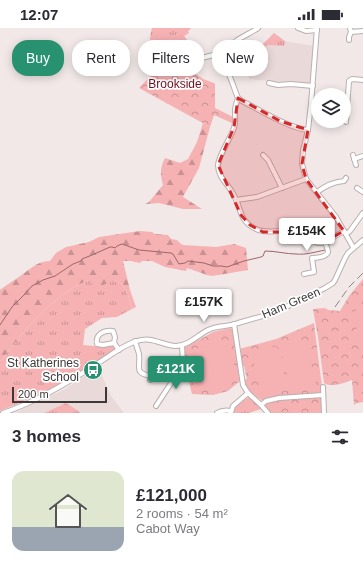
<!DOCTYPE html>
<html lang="en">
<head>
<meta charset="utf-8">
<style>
	body { margin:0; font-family:Helvetica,sans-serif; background:#f2f2f3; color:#2b2b33; height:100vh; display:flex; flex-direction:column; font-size:15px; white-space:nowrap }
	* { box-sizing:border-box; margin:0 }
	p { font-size:13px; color:#7c7c81 }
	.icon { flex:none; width:22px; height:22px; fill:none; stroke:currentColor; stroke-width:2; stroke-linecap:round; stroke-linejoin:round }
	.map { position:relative; height:385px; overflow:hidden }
	.details { display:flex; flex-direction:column; background:#fff; flex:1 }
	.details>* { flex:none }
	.hud { position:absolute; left:12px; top:12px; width:339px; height:36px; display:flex; gap:8px }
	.tools { position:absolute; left:311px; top:60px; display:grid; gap:8px }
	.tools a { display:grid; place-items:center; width:40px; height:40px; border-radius:50%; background:#fff; box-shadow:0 2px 10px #0003; font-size:20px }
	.scale { position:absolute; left:12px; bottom:10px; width:95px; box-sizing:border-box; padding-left:4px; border:2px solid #3c3838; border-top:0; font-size:11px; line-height:14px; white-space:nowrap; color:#3c3838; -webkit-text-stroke:3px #fff; paint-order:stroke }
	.price { position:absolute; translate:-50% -34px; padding:0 9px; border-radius:4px; background:#fff; color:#222; font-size:13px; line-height:26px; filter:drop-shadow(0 1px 2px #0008) }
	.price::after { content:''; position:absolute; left:50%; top:24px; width:12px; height:9px; margin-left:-6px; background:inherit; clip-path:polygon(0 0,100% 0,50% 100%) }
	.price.on { background:#279170; color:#fff }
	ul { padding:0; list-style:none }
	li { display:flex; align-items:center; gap:12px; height:100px; padding:0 12px }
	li+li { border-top:1px solid #e1e1e2 }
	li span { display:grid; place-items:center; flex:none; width:112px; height:80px; border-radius:12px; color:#555 }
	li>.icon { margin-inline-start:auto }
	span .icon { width:48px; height:48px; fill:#fffc; stroke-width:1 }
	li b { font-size:17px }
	h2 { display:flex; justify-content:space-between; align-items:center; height:48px; padding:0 12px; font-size:17px }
	.pill { padding:0 14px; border-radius:16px; background:#fff; box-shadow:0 2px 10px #0003; font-size:14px; line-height:36px }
	.pill.on { background:#279170; color:#fff }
	.status { display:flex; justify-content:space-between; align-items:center; height:28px; padding:0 20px; background:#fff; direction:ltr }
	.status svg { height:11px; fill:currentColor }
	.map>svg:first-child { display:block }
</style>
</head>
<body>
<div class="status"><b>12:07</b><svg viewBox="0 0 49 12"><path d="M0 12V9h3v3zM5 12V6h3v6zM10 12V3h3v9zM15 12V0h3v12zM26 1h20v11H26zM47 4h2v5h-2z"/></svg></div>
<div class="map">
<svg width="363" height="385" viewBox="0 0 363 385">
	<defs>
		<pattern id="grass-tufts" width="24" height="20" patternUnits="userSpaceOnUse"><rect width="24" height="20" fill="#f6b1b3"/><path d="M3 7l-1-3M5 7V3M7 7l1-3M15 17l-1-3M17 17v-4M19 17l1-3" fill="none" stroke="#c89193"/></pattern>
		<pattern id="forest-firs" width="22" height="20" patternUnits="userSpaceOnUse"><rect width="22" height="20" fill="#f6b1b3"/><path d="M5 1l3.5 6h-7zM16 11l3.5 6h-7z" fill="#c89193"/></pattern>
		<pattern id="park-crowns" width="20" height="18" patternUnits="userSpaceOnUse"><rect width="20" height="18" fill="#f6b1b3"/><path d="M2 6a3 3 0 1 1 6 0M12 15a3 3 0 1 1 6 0" fill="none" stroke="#c89193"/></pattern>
	</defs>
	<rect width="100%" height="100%" fill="#f2e8e8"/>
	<!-- built -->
	<g fill="#ead9d9">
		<path d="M274,5L284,13L314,18L311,56L249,51L247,43L254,25Z"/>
		<path d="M98,339L111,368L124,385H15L65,361Z"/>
	</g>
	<!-- grass -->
	<g fill="url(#grass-tufts)">
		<path d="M152,0H190L191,1L188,3L189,5L184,8L188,13L169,23L160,31C150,21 148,14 152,0Z"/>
		<path d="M274,5L285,13L284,18L268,17L265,19V27L254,25Z"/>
		<path d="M89,252L114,253L123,256L128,267L132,281L117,289L102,290L85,301L83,317L104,319L113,316L116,320L115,322L60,357L26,372L0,383V333L3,331C22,303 57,264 89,252Z"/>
		<path d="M249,369L259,377L261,381L249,385H233C233,377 243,373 249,369Z"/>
		<path d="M66,375L80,384L79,385H44Z"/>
	</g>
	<!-- forest -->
	<g fill="url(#forest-firs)">
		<path d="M203,95L210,99L199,140L183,169L202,181H183L159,175L145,176L149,174L163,157C160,146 160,140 165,130L180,135L188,131L197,114Z"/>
		<path d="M140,203L152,204L155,206L168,207L171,211L177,212L181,216L183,217L216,219L234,216L246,220L248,242L212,248L207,247L187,240L186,243L165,239L152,233H142L140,235L131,233H123L130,262L136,279L132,281L128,267L123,256L114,253L97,259L92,256L89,252C58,263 21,304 3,331L0,333V262C5,258 11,254 16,251C27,244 36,233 50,233L56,225L66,219L89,214L99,209Z"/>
	</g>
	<!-- park -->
	<g fill="url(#park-crowns)">
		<path d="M169,28L203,51L214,55L215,56V80L233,89L232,95L214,87L210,99L139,60Z"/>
		<path d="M363,251V374L357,375L354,377L352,352C344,355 332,360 324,355L318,309L313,281L325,280L328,282L340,283L349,268Z"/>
		<path d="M314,295L322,359L321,364L319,365L277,369L263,373C253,367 248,363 244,352L247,351L244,338H241L239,321L276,311Z"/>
		<path d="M230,300L232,301L234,303L240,353L228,363L213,367L192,366L185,337L184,320L213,304Z"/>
		<path d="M320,368L322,370V385H270L265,378L266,376L276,372Z"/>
	</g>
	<!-- garden -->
	<g fill="#f6b1b3">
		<path d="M363,280V322L351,284Z"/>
		<path d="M305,314L316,356L291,362L280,320Z"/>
		<path d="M220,317L225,318L231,323C234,333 238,348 229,355C224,359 216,358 211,359C205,360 198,360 193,356C189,352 189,347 189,342C188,339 187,335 188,333C189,317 209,318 220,317Z"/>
		<path d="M277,318L288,362L263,369L251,324Z"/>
	</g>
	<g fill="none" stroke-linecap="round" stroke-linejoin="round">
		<!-- stream -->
		<path stroke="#9d6668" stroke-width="1" d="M0,297L12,279L24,267L32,258L43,252L55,248L73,236L81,233L82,231L92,227L110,219H112L115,220L117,218L122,216L139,222L171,225L173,226L179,236L185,235L188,233L204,235L213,238H221L227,239L244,233L261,229L263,228L265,223C276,223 286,226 296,226C306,227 315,224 325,222"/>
		<defs>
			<g id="minor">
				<path d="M258,0C251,5 243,8 236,13C221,23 225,35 230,49C233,56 235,63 238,70L242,73C260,82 288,100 308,102"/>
				<path d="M298,0L306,3L317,2"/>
				<path d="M317,0L311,76L308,102L303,122L302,136L306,151L336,189L353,219"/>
				<path d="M351,4L363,3"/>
				<path d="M349,12V9L351,4L350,0"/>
				<path d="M202,30L217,26L226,27"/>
				<path d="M269,55L278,57L291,56L313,58"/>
				<path d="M238,70C237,74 235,78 235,82C235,88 236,94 234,100C230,111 219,127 218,137C218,149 227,155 232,164C242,178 237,192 256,201C266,206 276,202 287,203C298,204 308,210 318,215H322L325,214L344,203"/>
				<path d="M346,94L349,53L352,51L363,52"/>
				<path d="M263,127L268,132L282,160"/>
				<path d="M353,127L356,137"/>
				<path d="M354,131L363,128"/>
				<path d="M357,160L363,164"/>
				<path d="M317,164C325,158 333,154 344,153L346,150"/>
				<path d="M236,172L257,169L306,151"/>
				<path d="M346,206L350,203L363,185"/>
				<path d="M304,246L314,244L312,230C316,230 327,229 328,224C328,222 326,217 325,214"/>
				<path d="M234,296L243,357L248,365L261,377L268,385"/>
				<path d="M135,313C136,317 138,322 139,326C141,339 133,345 151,348"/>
				<path d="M114,315L115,309L113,303C104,302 95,306 97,316L103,317L114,315L119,322"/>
				<path d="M150,352L153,344"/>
				<path d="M323,359L324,385"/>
				<path d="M261,377L266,373L279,370L323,367"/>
				<path d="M156,378L183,337L182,317"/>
				<path d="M3,385C36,374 66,356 95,337C107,330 120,319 134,314C152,307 160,317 176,318C188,318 198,307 208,302C218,297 229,299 238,295L270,286L280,282L325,260L333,255L335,252L345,230L348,225L363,212"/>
				<path d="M217,385C222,382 226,382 231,383"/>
				<path d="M231,385L233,378L248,365"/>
			</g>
		</defs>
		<!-- minor casing -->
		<use href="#minor" stroke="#b9b0b0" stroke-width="6"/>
		<!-- minor -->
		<use href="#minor" stroke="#fff" stroke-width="4"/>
		<!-- rail -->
		<path stroke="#8d8686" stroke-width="1" stroke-dasharray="8 4" stroke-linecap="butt" d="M335,279L349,259L363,245"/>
	</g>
	<!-- marked area -->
	<path fill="#d62828" fill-opacity="0.2" stroke="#d62828" stroke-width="3" stroke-dasharray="8 5" stroke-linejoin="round" d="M238,70L280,93L308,102L302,136L306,151L344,203L322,215L293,204H263L250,197L241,187L218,137L234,99Z"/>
	<!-- icons -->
	<defs>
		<symbol id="bus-disc" viewBox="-11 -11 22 22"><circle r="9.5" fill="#279170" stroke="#fff"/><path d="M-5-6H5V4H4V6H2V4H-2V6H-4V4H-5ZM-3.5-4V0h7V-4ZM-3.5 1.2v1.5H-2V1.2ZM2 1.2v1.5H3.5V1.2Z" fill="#fff"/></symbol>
	</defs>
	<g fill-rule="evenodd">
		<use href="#bus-disc" x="82" y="331" width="22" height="22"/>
	</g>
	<g text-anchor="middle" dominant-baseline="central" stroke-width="3.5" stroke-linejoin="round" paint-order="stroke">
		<!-- park labels -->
		<g font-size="12" fill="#701323" stroke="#fff">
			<text x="175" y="56">Brookside</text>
		</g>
		<!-- street labels -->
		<g font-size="12" fill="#3c3838" stroke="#fff">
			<text transform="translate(291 275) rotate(-23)">Ham Green</text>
		</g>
		<!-- poi labels -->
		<g font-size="12" fill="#3c3838" stroke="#fff" text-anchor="end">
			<text x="79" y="335">St Katherines<tspan x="79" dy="14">School</tspan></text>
		</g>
	</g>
</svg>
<div class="tools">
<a><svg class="icon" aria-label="layers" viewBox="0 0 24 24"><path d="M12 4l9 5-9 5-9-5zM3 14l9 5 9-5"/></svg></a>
</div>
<div class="scale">200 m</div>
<b class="price" style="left:307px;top:224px">£154K</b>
<b class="price" style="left:204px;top:295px">£157K</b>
<b class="price on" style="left:176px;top:362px">£121K</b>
<div class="hud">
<a class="pill on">Buy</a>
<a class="pill">Rent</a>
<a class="pill">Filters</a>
<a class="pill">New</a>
</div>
</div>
<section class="details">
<h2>3 homes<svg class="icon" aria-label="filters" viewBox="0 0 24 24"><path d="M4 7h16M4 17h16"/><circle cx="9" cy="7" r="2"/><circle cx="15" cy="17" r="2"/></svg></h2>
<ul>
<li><span style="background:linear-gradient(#dfe7d0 70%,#9aa5b1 0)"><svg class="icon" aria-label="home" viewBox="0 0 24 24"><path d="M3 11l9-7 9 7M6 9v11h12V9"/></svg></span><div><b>£121,000</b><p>2 rooms · 54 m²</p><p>Cabot Way</p></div></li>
</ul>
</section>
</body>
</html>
